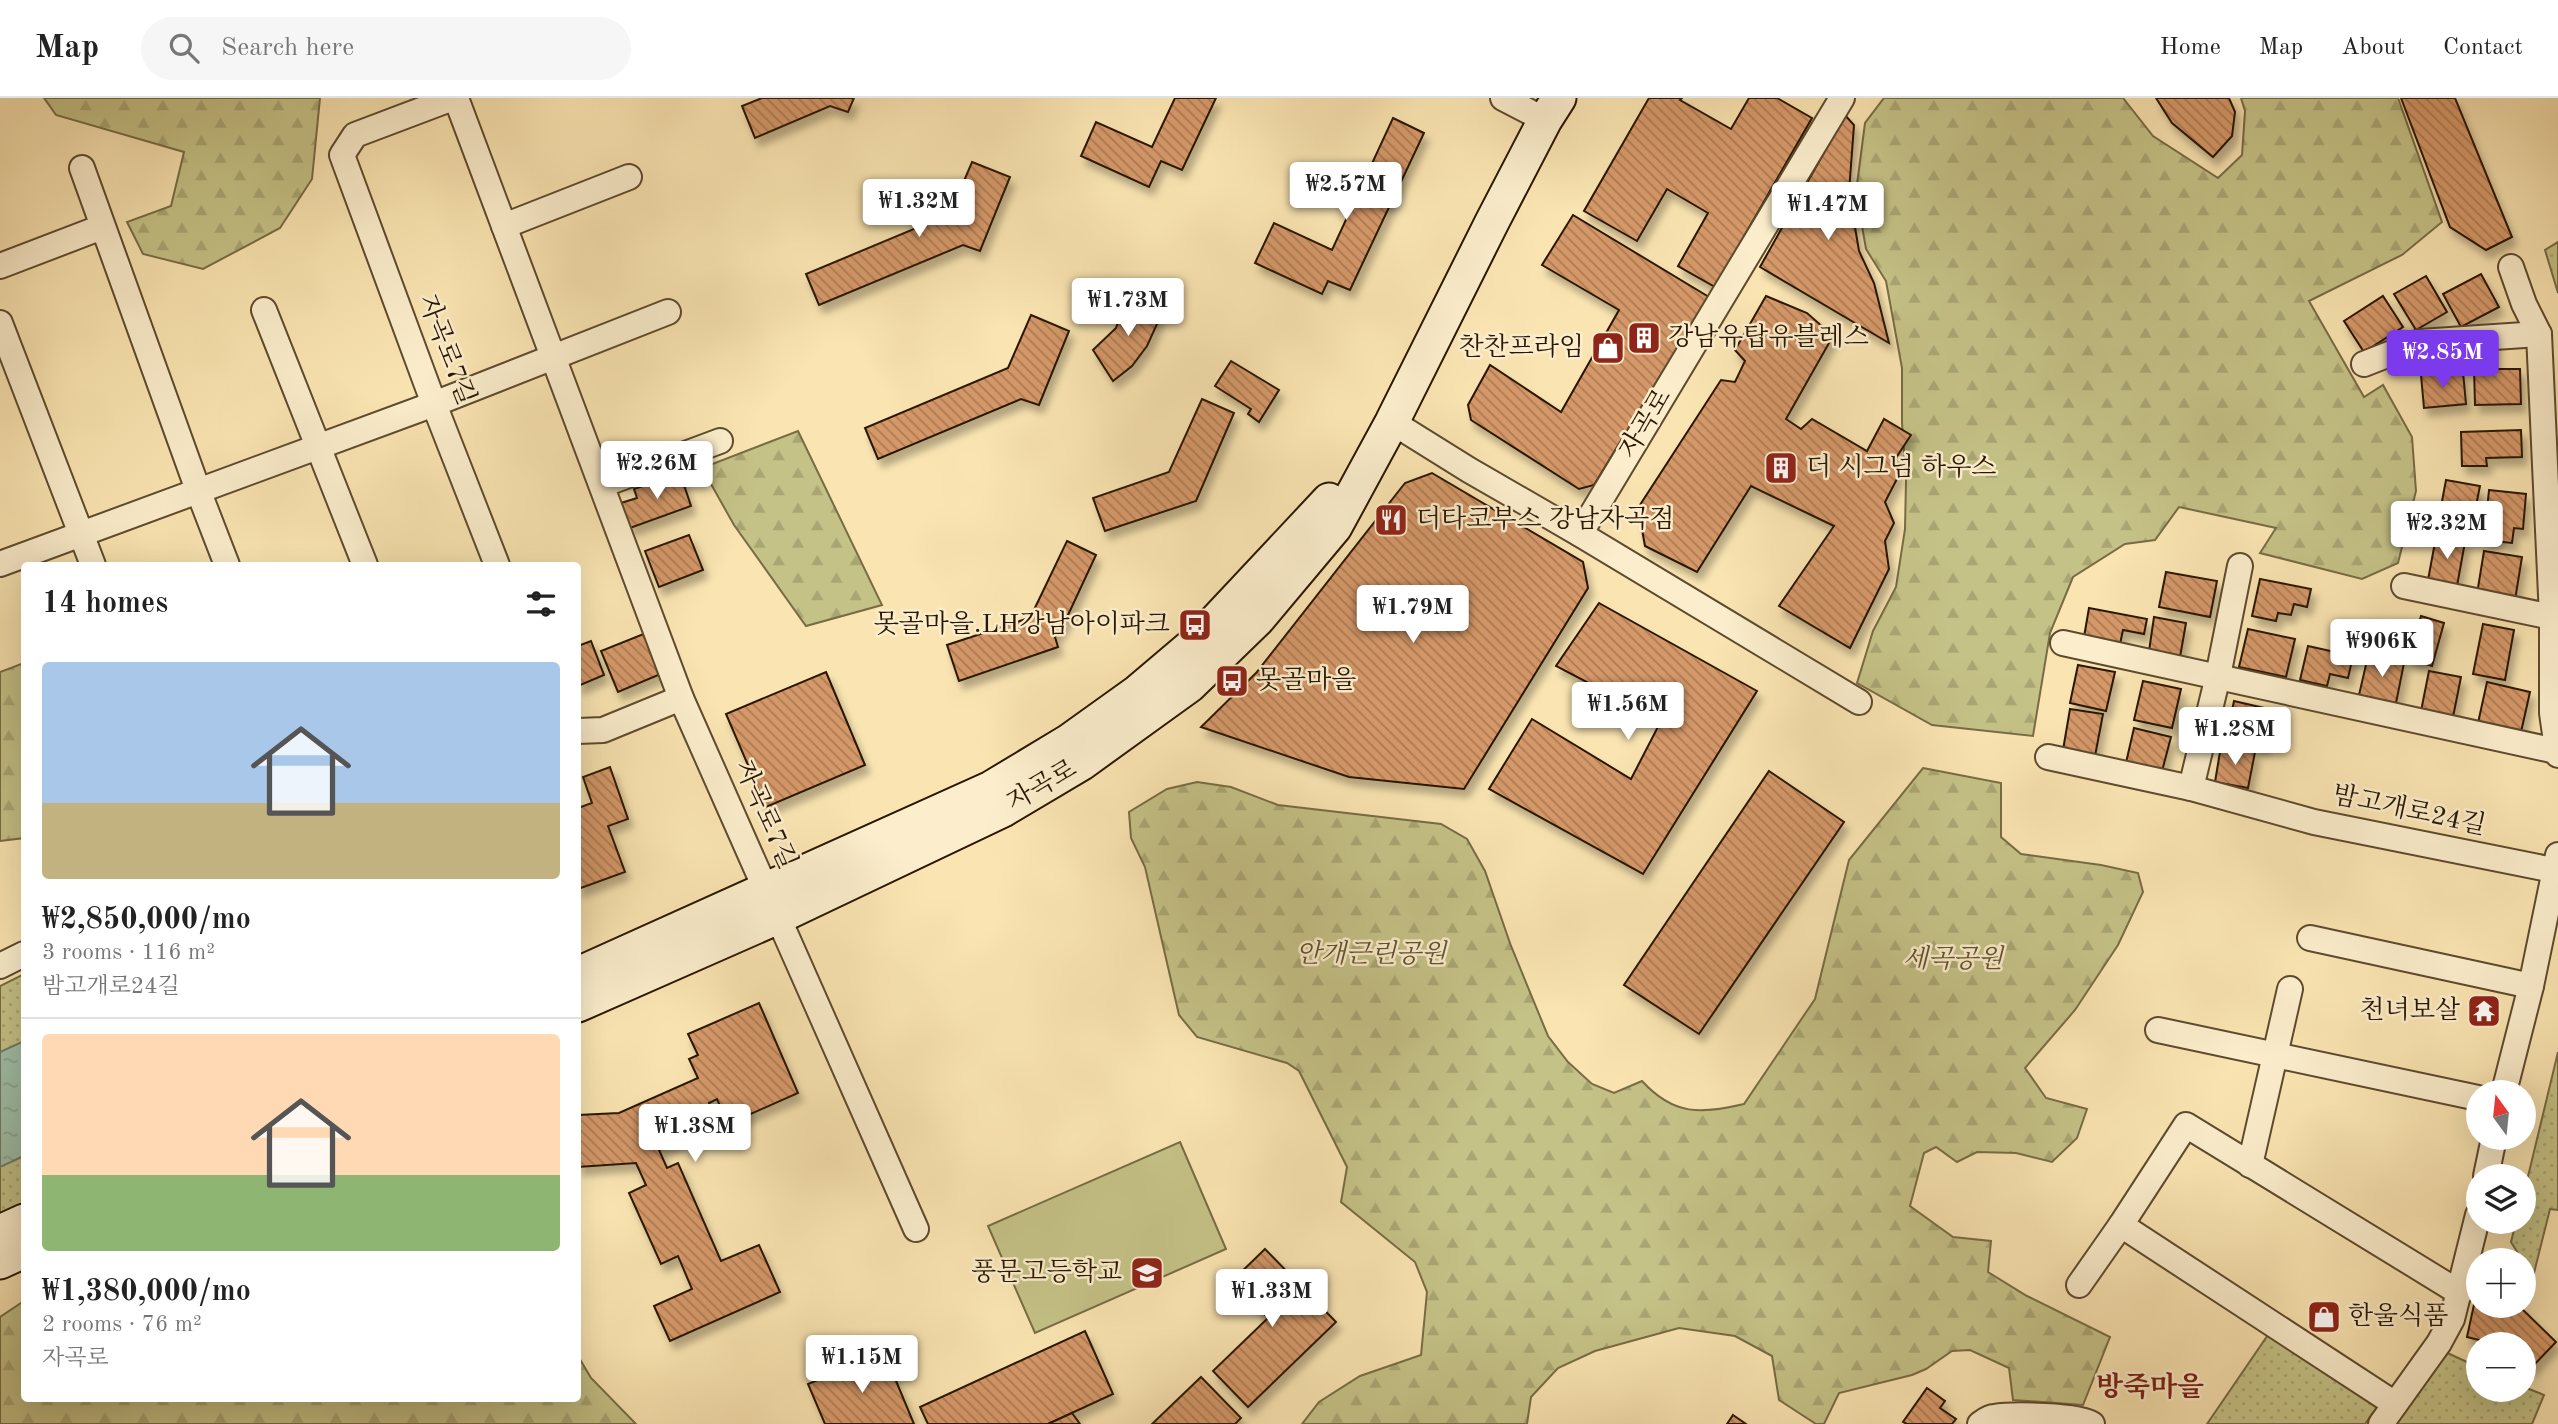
<!DOCTYPE html>
<html lang="en">
<head>
<meta charset="utf-8">
<style>
	body { margin:0; font-family:"Old Standard TT","Noto Serif KR",serif; background:#f6f6f6; color:#222; height:100vh; display:flex; flex-direction:column; font-size:26px; white-space:nowrap }
	* { box-sizing:border-box; margin:0 }
	p { font-size:23px; color:#767676 }
	.icon { flex:none; width:38px; height:38px; fill:none; stroke:currentColor; stroke-width:2; stroke-linecap:round; stroke-linejoin:round }
	.map { position:relative; flex:1; overflow:hidden }
	.sheet { position:absolute; left:21px; top:464px; width:560px; height:840px; display:flex; flex-direction:column; background:#fff; border-radius:7px; box-shadow:0 7px 28px #0002 }
	.sheet>* { flex:none }
	.needle { width:46px; rotate:345deg }
	.tools { position:absolute; left:2466px; top:982px; display:grid; gap:14px }
	.tools a { display:grid; place-items:center; width:70px; height:70px; border-radius:50%; background:#fff; box-shadow:0 7px 28px #0002; font-size:35px }
	.price { position:absolute; translate:-50% -60px; padding:0 16px; border-radius:7px; background:#fff; color:#222; font-size:23px; line-height:46px; filter:drop-shadow(0 2px 4px #0008) }
	.price::after { content:''; position:absolute; left:50%; top:42px; width:21px; height:16px; margin-left:-10px; background:inherit; clip-path:polygon(0 0,100% 0,50% 100%) }
	.price.current { background:#7c3aed; color:#fff }
	ul { padding:0; list-style:none }
	li { display:grid; align-content:center; gap:14px; height:371px; padding:0 21px }
	li+li { border-top:2px solid #e0e0e0 }
	li span { display:grid; place-items:center; height:217px; border-radius:7px; color:#555 }
	li>.icon { margin-inline-start:auto }
	span .icon { width:126px; height:126px; fill:#fffc; stroke-width:1 }
	li b { font-size:30px }
	h2 { display:flex; justify-content:space-between; align-items:center; height:84px; padding:0 21px; font-size:30px }
	header { display:flex; align-items:center; gap:42px; box-sizing:border-box; height:98px; padding:0 35px; background:#fff; border-bottom:2px solid #e0e0e0 }
	header strong { font-size:33px }
	nav { display:flex; gap:38px; margin-inline-start:auto; font-size:24px }
	.search { width:490px; height:63px; background:#f6f6f6; display:flex; align-items:center; gap:18px; box-sizing:border-box; padding:0 24px; border-radius:38px; color:#767676; font-size:26px }
	.map>svg:first-child { display:block }
</style>
</head>
<body>
<header>
<strong>Map</strong>
<div class="search"><svg class="icon" aria-label="search" viewBox="0 0 24 24"><circle cx="10" cy="10" r="6"/><path d="M15 15l6 6"/></svg>Search here</div>
<nav><a>Home</a><a>Map</a><a>About</a><a>Contact</a></nav>
</header>
<div class="map">
<svg width="2558" height="1326" viewBox="0 0 2558 1326">
	<defs>
		<pattern id="grass-dots" width="8" height="8" patternUnits="userSpaceOnUse" patternTransform="scale(1.75)"><rect width="8" height="8" fill="#c5c287"/><path d="M2 2h.1M6 6h.1" fill="none" stroke="#a9a673" stroke-width="1.8" stroke-linecap="round"/></pattern>
		<pattern id="forest-firs" width="22" height="20" patternUnits="userSpaceOnUse" patternTransform="scale(1.75)"><rect width="22" height="20" fill="#c5c287"/><path d="M5 1l3.5 6h-7zM16 11l3.5 6h-7z" fill="#a9a673"/></pattern>
		<pattern id="water-ripples" width="26" height="14" patternUnits="userSpaceOnUse" patternTransform="scale(1.75)"><rect width="26" height="14" fill="#9fbfa8"/><path d="M2 4q2-2 4 0t4 0M15 11q2-2 4 0t4 0" fill="none" stroke="#89a38f"/></pattern>
		<pattern id="building-back-hatch" width="6" height="6" patternUnits="userSpaceOnUse" patternTransform="scale(1.75)"><rect width="6" height="6" fill="#d59869"/><path d="M-1 5l2 2M0 0l6 6M5-1l2 2" fill="none" stroke="#ad7b54"/></pattern>
		<filter id="shadow"><feDropShadow dx="4.5" dy="8" stdDeviation="3.5" flood-color="#0004"/></filter>
	</defs>
	<rect width="100%" height="100%" fill="#fae5b2"/>
	<filter id="stains"><feTurbulence type="fractalNoise" baseFrequency=".00286" numOctaves="4"/><feColorMatrix values="0 0 0 0 .2 0 0 0 0 .09 0 0 0 0 .02 0 0 0 .5 -.17"/></filter>
	<radialGradient id="worn" r=".72"><stop offset=".6" stop-color="#630" stop-opacity="0"/><stop offset="1" stop-color="#630" stop-opacity=".3"/></radialGradient>
	<!-- grass -->
	<g fill="url(#grass-dots)" stroke="#776c44" stroke-width="2">
		<path d="M2558,144V195L2545,152Z"/>
		<path d="M24,876V1110L0,1121V888Z"/>
		<path d="M2558,954V1112L2550,1111L2533,1179L2511,1144L2516,1124H2524V1095Z"/>
		<path d="M2270,1234L2378,1308L2365,1326H2207Z"/>
		<path d="M2443,1253L2478,1269V1292H2524V1289L2544,1297L2532,1326H2395Z"/>
	</g>
	<!-- forest -->
	<g fill="url(#forest-firs)" stroke="#776c44" stroke-width="2">
		<path d="M44,0H320L312,81L280,130L203,171L143,156L127,124L171,108L184,54L56,17Z"/>
		<path d="M1884,0H2123L2153,38L2218,80L2242,57L2245,13L2241,0H2398L2442,124L2402,157L2309,203L2364,299L2383,287L2412,339L2416,393L2398,465L2362,481L2260,455L2276,430L2179,409L2155,442L2125,446L2073,479L2050,535L2033,638L1932,627L1857,585L1873,533L1896,489L1905,431L1906,382L1902,325V270L1886,183L1866,151L1856,94L1865,25Z"/>
		<path d="M798,333L882,507L806,528L734,427L702,370Z"/>
		<path d="M24,565V740L0,743V574Z"/>
		<path d="M1923,670L2001,685V739L2021,756L2101,767L2138,775L2143,794L2118,847L2075,912L2025,970L2046,1000L2087,1011L2077,1040L2052,1064L2016,1055L1977,1054L1957,1064L1936,1049L1924,1055L1910,1108L1953,1139L1991,1143L1988,1174L2027,1198L2110,1239L2083,1307L2013,1302L2009,1270L1970,1252L1952,1253L1926,1271L1912,1277L1839,1295L1824,1326H1816L1779,1302L1772,1258L1735,1238L1679,1230L1595,1253L1558,1270L1531,1299L1527,1326H1302L1319,1304L1360,1278L1421,1257L1427,1194L1415,1164L1341,1104L1347,1069L1299,973L1287,965L1197,939L1179,917L1145,769L1131,740L1129,714L1167,691L1197,684L1231,689L1278,707L1441,726L1467,741L1485,773L1511,848L1548,938L1568,964L1592,986L1614,995L1642,983C1674,1018 1701,1016 1744,1006L1815,901L1849,762Z"/>
		<path d="M24,1203V1300H578V1258L591,1280L636,1326H0V1219Z"/>
	</g>
	<!-- garden -->
	<path fill="#c5c287" stroke="#776c44" stroke-width="2" d="M1180,1044L1226,1151L1035,1235L988,1128Z"/>
	<!-- water -->
	<path fill="url(#water-ripples)" stroke="#707b66" stroke-width="2" d="M24,943V1058L0,1069V954Z"/>
	<!-- building -->
	<g fill="url(#building-back-hatch)" stroke="#291602" stroke-width="2" filter="url(#shadow)">
		<path d="M762,0H854L848,14L830,8L755,40L742,8Z"/>
		<path d="M1175,0H1216L1182,72L1161,63L1149,89L1081,58L1096,24L1152,49Z"/>
		<path d="M1649,0H1682L1680,2L1731,31L1749,0H1777L1812,20L1715,189L1678,168L1708,115L1667,91L1637,143L1584,113Z"/>
		<path d="M2156,0H2229L2235,14L2232,38L2213,59L2172,25Z"/>
		<path d="M2401,0H2455L2512,139L2486,152L2450,129Z"/>
		<path d="M1845,17L1854,27L1849,94L1859,153L1874,185L1889,245L1760,169Z"/>
		<path d="M1393,20L1424,35L1350,192L1328,183L1322,196L1255,165L1274,125L1332,152Z"/>
		<path d="M972,64L1010,79L980,153L963,147L819,207L806,176L950,116Z"/>
		<path d="M1573,117L1709,199L1594,387L1579,391L1471,322L1468,307L1490,267L1561,314L1619,212L1542,167Z"/>
		<path d="M2481,176L2499,209L2461,229L2443,196Z"/>
		<path d="M2426,178L2447,214L2416,232L2394,196Z"/>
		<path d="M1766,198L1807,215L1833,238L1786,321L1801,331L1812,321L1867,353L1884,321L1911,337L1894,363L1899,377L1885,404L1894,425L1885,443L1889,471L1850,550L1779,508L1834,428L1751,388L1697,474L1645,448L1638,410L1721,282L1735,284L1745,263L1735,252Z"/>
		<path d="M2383,198L2403,229L2364,254L2344,223Z"/>
		<path d="M1125,204L1161,207L1157,226L1147,248L1132,268L1113,283L1093,252L1116,230Z"/>
		<path d="M1031,217L1069,233L1039,307L1021,301L878,361L865,330L1008,270Z"/>
		<path d="M1231,263L1279,292L1259,324L1248,316L1251,311L1215,288Z"/>
		<path d="M2474,271H2520L2521,306L2475,307Z"/>
		<path d="M2463,274L2466,306L2424,310L2421,277Z"/>
		<path d="M1202,301L1234,315L1196,403L1105,433L1093,400L1169,374Z"/>
		<path d="M2521,332L2522,359L2486,360L2487,368H2462L2461,334Z"/>
		<path d="M680,375L691,408L630,430L621,405L637,400L634,391Z"/>
		<path d="M1432,375L1583,464L1588,490L1464,691L1349,679L1201,629L1256,575L1405,385Z"/>
		<path d="M2446,382L2480,388L2470,437L2437,430Z"/>
		<path d="M2489,392L2526,396L2523,431L2514,430L2512,445L2484,442Z"/>
		<path d="M689,437L703,472L659,489L645,453Z"/>
		<path d="M2436,439L2465,444L2457,488L2428,482Z"/>
		<path d="M1067,443L1096,457L1062,530L1055,539L1058,549L959,583L947,547L1035,518L1032,516Z"/>
		<path d="M2484,453L2522,459L2515,502L2477,496Z"/>
		<path d="M2166,474L2217,483L2210,519L2159,509Z"/>
		<path d="M2260,481L2311,491L2307,509L2294,506L2291,517L2278,515L2276,523L2252,518Z"/>
		<path d="M1599,505L1757,593L1643,776L1489,691L1532,621L1631,681L1661,623L1556,568Z"/>
		<path d="M2089,510L2147,521L2144,536L2123,532L2120,546L2084,539Z"/>
		<path d="M2421,518L2444,525L2432,568L2409,561Z"/>
		<path d="M2154,519L2186,525L2180,559L2149,553Z"/>
		<path d="M2483,526L2514,532L2505,582L2473,576Z"/>
		<path d="M2248,531L2295,541L2286,579L2239,569Z"/>
		<path d="M646,535L663,575L618,594L601,553Z"/>
		<path d="M591,543L604,577L578,588V548Z"/>
		<path d="M2308,548L2353,558L2348,580L2330,576L2327,588L2300,582Z"/>
		<path d="M2368,558L2404,565L2396,605L2359,597Z"/>
		<path d="M2078,567L2115,574L2106,613L2070,605Z"/>
		<path d="M2429,573L2461,579L2453,619L2421,613Z"/>
		<path d="M826,574L865,667L766,709L726,616Z"/>
		<path d="M2143,583L2181,591L2172,630L2134,622Z"/>
		<path d="M2487,584L2530,594L2521,634L2478,625Z"/>
		<path d="M2234,603L2273,612L2264,649L2226,640Z"/>
		<path d="M2070,611L2103,616L2095,658L2063,652Z"/>
		<path d="M2134,630L2171,639L2161,677L2125,669Z"/>
		<path d="M2221,648L2255,654L2248,690L2215,684Z"/>
		<path d="M610,669L628,721L608,728L625,774L578,791V710L592,705L583,679Z"/>
		<path d="M1769,673L1844,724L1699,936L1624,887Z"/>
		<path d="M759,905L798,995L728,1026L717,1001L709,1005L718,1026L659,1052L667,1070L678,1065L721,1163L759,1147L780,1194L670,1243L654,1208L692,1191L678,1158L661,1166L629,1095L646,1087L636,1065L578,1069V1017L619,1015L698,980L689,961L698,957L688,936Z"/>
		<path d="M1265,1151L1336,1224L1248,1309L1213,1273L1268,1220L1232,1183Z"/>
		<path d="M2478,1188V1208H2519L2556,1244L2530,1271L2524,1265V1246H2495L2467,1239Z"/>
		<path d="M1085,1233L1113,1296L1048,1326H928L920,1309Z"/>
		<path d="M884,1254L914,1326H825L808,1286Z"/>
		<path d="M1201,1279L1241,1320L1235,1326H1152Z"/>
		<path d="M1927,1290L1945,1303L1940,1310L1956,1321L1952,1326H1907L1903,1324Z"/>
		<path d="M1072,1315L1080,1326H1048Z"/>
		<path d="M1733,1317L1746,1326H1727Z"/>
	</g>
	<g fill="none" stroke-linecap="round" stroke-linejoin="round">
		<defs>
			<g id="minor">
				<path d="M453,0L355,37L342,57L434,306L497,467"/>
				<path d="M456,0L681,600L916,1131"/>
				<path d="M1503,0L1545,22"/>
				<path d="M82,70L198,392L227,467"/>
				<path d="M504,128L629,79"/>
				<path d="M0,168L102,129"/>
				<path d="M2511,169L2524,206L2539,236L2552,519V615L2558,657"/>
				<path d="M264,212L365,467"/>
				<path d="M0,225L93,467"/>
				<path d="M2364,266L2420,244L2539,236"/>
				<path d="M1392,324L1469,372L1580,436L1859,604"/>
				<path d="M602,387L720,343"/>
				<path d="M1580,436L1842,0"/>
				<path d="M0,466L434,306L668,214"/>
				<path d="M2404,488L2552,519"/>
				<path d="M2063,545L2556,653"/>
				<path d="M578,633L603,632L681,600"/>
				<path d="M2048,659L2191,690L2314,724L2558,773"/>
				<path d="M2191,690L2218,578L2240,468"/>
				<path d="M2310,840L2531,888"/>
				<path d="M0,868L24,856"/>
				<path d="M2158,932L2478,1000"/>
				<path d="M2504,994L2531,888L2558,757"/>
				<path d="M2250,1067L2290,891"/>
				<path d="M2486,1078L2494,1040"/>
				<path d="M2121,1127L2186,1027L2460,1195"/>
				<path d="M2079,1187L2121,1127L2395,1306"/>
				<path d="M1980,1326C1984,1323 1989,1319 1994,1319C2012,1316 2079,1317 2092,1326"/>
				<path d="M2381,1326L2439,1245L2452,1221L2478,1117"/>
			</g>
			<g id="secondary">
				<path d="M578,876L991,690L1069,643L1136,595L1195,545L1329,402"/>
				<path d="M578,907L778,819L1003,712L1082,665L1190,587L1257,522L1335,429L1392,324L1492,124L1545,22L1559,0"/>
				<path d="M0,1134L24,1123"/>
				<path d="M0,1164L24,1153"/>
			</g>
		</defs>
		<!-- minor casing -->
		<use href="#minor" stroke="#5d4a2e" stroke-width="28"/>
		<!-- secondary casing -->
		<use href="#secondary" stroke="#291602" stroke-width="37"/>
		<!-- minor -->
		<use href="#minor" stroke="#fceecd" stroke-width="24"/>
		<!-- secondary -->
		<use href="#secondary" stroke="#fceecd" stroke-width="33"/>
	</g>
	<!-- icons -->
	<defs>
		<symbol id="building-square" viewBox="-11 -11 22 22"><rect x="-9" y="-9" width="18" height="18" rx="4" fill="#8f2418" stroke="#fceecd"/><path d="M-4-6H4V6H1V3H-1V6H-4ZM-2.5-4.3h1.7v1.8h-1.7ZM.8-4.3h1.7v1.8H.8ZM-2.5-1h1.7V.8h-1.7ZM.8-1h1.7V.8H.8Z" fill="#fff"/></symbol>
		<symbol id="shop-square" viewBox="-11 -11 22 22"><rect x="-9" y="-9" width="18" height="18" rx="4" fill="#8f2418" stroke="#fceecd"/><path d="M-5-2.5h2.3a2.7 3.5 0 0 1 5.4 0H5L5.5 6h-11ZM-1.5-2.5h3a1.5 2.3 0 0 0-3 0Z" fill="#fff"/></symbol>
		<symbol id="restaurant-square" viewBox="-11 -11 22 22"><rect x="-9" y="-9" width="18" height="18" rx="4" fill="#8f2418" stroke="#fceecd"/><path d="M-5-6h1v4h1v-4h1v4h1v-4h1v5L-1.5 .5V6h-2V.5L-5-1ZM5-6V6H3V1.5H1.5Q1.5-4 5-6Z" fill="#fff"/></symbol>
		<symbol id="bus-square" viewBox="-11 -11 22 22"><rect x="-9" y="-9" width="18" height="18" rx="4" fill="#8f2418" stroke="#fceecd"/><path d="M-5-6H5V4H4V6H2V4H-2V6H-4V4H-5ZM-3.5-4V0h7V-4ZM-3.5 1.2v1.5H-2V1.2ZM2 1.2v1.5H3.5V1.2Z" fill="#fff"/></symbol>
		<symbol id="temple-square" viewBox="-11 -11 22 22"><rect x="-9" y="-9" width="18" height="18" rx="4" fill="#8f2418" stroke="#fceecd"/><path d="M0-6L5-2H3V0L6.5 2.5H4V6H1.5V3h-3V6H-4V2.5H-6.5L-3 0V-2H-5Z" fill="#fff"/></symbol>
		<symbol id="school-square" viewBox="-11 -11 22 22"><rect x="-9" y="-9" width="18" height="18" rx="4" fill="#8f2418" stroke="#fceecd"/><path d="M0-5L7-2L0 1L-7-2ZM-4 1L0 2.5L4 1V4Q0 6-4 4Z" fill="#fff"/></symbol>
	</defs>
	<g fill-rule="evenodd">
		<use href="#building-square" x="1625" y="221" width="38" height="38"/>
		<use href="#shop-square" x="1589" y="231" width="38" height="38"/>
		<use href="#building-square" x="1762" y="351" width="38" height="38"/>
		<use href="#restaurant-square" x="1372" y="403" width="38" height="38"/>
		<use href="#bus-square" x="1176" y="508" width="38" height="38"/>
		<use href="#bus-square" x="1213" y="564" width="38" height="38"/>
		<use href="#temple-square" x="2465" y="894" width="38" height="38"/>
		<use href="#school-square" x="1128" y="1156" width="38" height="38"/>
		<use href="#shop-square" x="2305" y="1200" width="38" height="38"/>
	</g>
	<g text-anchor="middle" dominant-baseline="central" stroke-width="5" stroke-linejoin="round" paint-order="stroke">
		<!-- poi labels -->
		<g font-size="26" fill="#291602" stroke="#fceecd" text-anchor="start">
			<text x="1668" y="240">강남유탑유블레스</text>
			<text x="1584" y="250" text-anchor="end">찬찬프라임</text>
			<text x="1806" y="370">더 시그넘 하우스</text>
			<text x="1416" y="422">더타코부스 강남자곡점</text>
			<text x="1170" y="527" text-anchor="end">못골마을.LH강남아이파크</text>
			<text x="1256" y="583">못골마을</text>
			<text x="2460" y="913" text-anchor="end">천녀보살</text>
			<text x="1122" y="1175" text-anchor="end">풍문고등학교</text>
			<text x="2348" y="1219">한울식품</text>
		</g>
		<!-- street labels -->
		<g font-size="26" fill="#291602" stroke="#fceecd">
			<text transform="translate(446 252) rotate(69)">자곡로7길</text>
			<text transform="translate(1646 326) rotate(-59)">자곡로</text>
			<text transform="translate(1042 688) rotate(-30)">자곡로</text>
			<text transform="translate(2409 713) rotate(12)">밤고개로24길</text>
			<text transform="translate(765 717) rotate(66)">자곡로7길</text>
		</g>
		<!-- park labels -->
		<g font-size="26" font-style="italic" fill="#605231" stroke="#fceecd">
			<text x="1371" y="857">안개근린공원</text>
			<text x="1953" y="862">세곡공원</text>
		</g>
		<!-- neighbourhood labels -->
		<g font-size="28" font-weight="bold" fill="#7a1f14" stroke="#fceecd">
			<text x="2150" y="1291">방죽마을</text>
		</g>
	</g>
	<rect width="100%" height="100%" filter="url(#stains)"/>
	<rect width="100%" height="100%" fill="url(#worn)"/>
</svg>
<div class="tools">
<a><svg class="needle" viewBox="-14 -14 28 28"><path d="M0-13l5 13h-10z" fill="#e53935"/><path d="M0 13l5-13h-10z" fill="#767676"/></svg></a>
<a><svg class="icon" aria-label="layers" viewBox="0 0 24 24"><path d="M12 4l9 5-9 5-9-5zM3 14l9 5 9-5"/></svg></a>
<a>+</a>
<a>−</a>
</div>
<b class="price" style="left:1346px;top:124px">₩2.57M</b>
<b class="price" style="left:919px;top:141px">₩1.32M</b>
<b class="price" style="left:1828px;top:144px">₩1.47M</b>
<b class="price" style="left:1128px;top:240px">₩1.73M</b>
<b class="price current" style="left:2443px;top:292px">₩2.85M</b>
<b class="price" style="left:657px;top:403px">₩2.26M</b>
<b class="price" style="left:2447px;top:463px">₩2.32M</b>
<b class="price" style="left:1413px;top:547px">₩1.79M</b>
<b class="price" style="left:2382px;top:581px">₩906K</b>
<b class="price" style="left:1628px;top:644px">₩1.56M</b>
<b class="price" style="left:2235px;top:669px">₩1.28M</b>
<b class="price" style="left:695px;top:1066px">₩1.38M</b>
<b class="price" style="left:1272px;top:1231px">₩1.33M</b>
<b class="price" style="left:862px;top:1297px">₩1.15M</b>
<section class="sheet">
<h2>14 homes<svg class="icon" aria-label="filters" viewBox="0 0 24 24"><path d="M4 7h16M4 17h16"/><circle cx="9" cy="7" r="2"/><circle cx="15" cy="17" r="2"/></svg></h2>
<ul>
<li><span style="background:linear-gradient(#a9c7e8 65%,#c2b280 0)"><svg class="icon" aria-label="home" viewBox="0 0 24 24"><path d="M3 11l9-7 9 7M6 9v11h12V9"/></svg></span><div><b>₩2,850,000/mo</b><p>3 rooms · 116 m²</p><p>밤고개로24길</p></div></li>
<li><span style="background:linear-gradient(#ffd9b3 65%,#8fb573 0)"><svg class="icon" aria-label="home" viewBox="0 0 24 24"><path d="M3 11l9-7 9 7M6 9v11h12V9"/></svg></span><div><b>₩1,380,000/mo</b><p>2 rooms · 76 m²</p><p>자곡로</p></div></li>
</ul>
</section>
</div>
</body>
</html>
